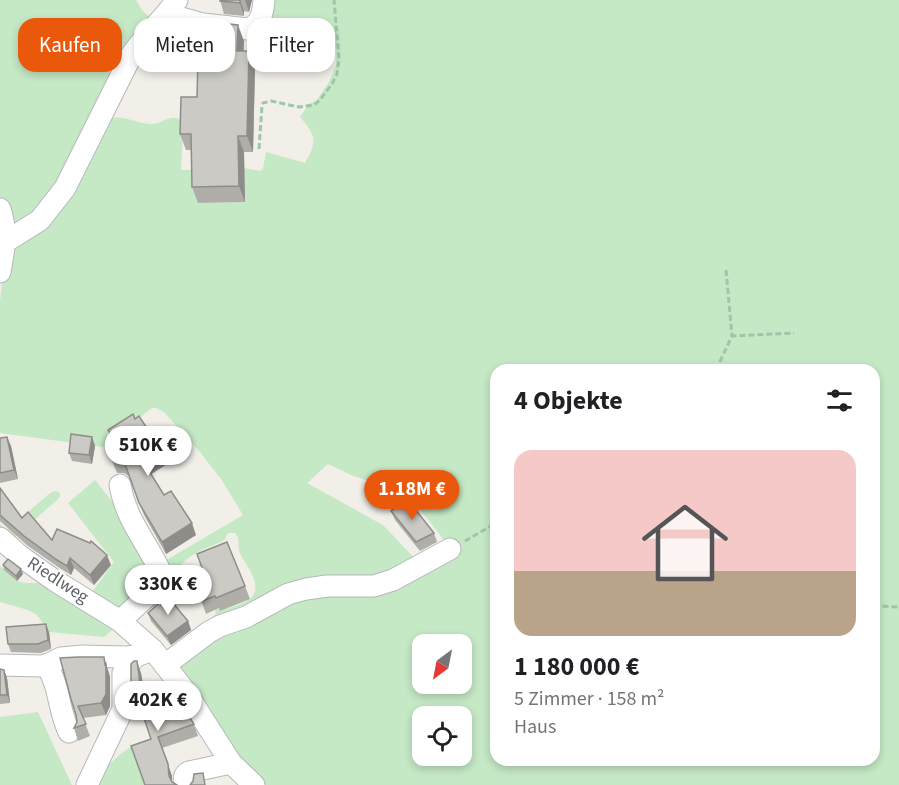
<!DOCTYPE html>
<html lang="de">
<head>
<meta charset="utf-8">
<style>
	body { margin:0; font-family:"Source Sans 3",sans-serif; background:#f2f2f2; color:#202124; height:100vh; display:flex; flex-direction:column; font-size:22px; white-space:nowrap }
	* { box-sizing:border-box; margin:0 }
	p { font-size:20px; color:#757577 }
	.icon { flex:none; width:33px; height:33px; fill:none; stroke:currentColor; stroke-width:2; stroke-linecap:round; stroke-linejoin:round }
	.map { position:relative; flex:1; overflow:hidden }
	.sheet { position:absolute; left:490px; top:364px; width:390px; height:402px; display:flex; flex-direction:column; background:#fff; border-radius:18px; box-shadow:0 3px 9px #0003 }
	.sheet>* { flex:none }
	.guide { position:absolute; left:18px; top:18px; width:382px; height:54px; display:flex; gap:12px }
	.needle { width:39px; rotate:212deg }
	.buttons { position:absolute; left:412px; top:634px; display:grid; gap:12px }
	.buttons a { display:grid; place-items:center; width:60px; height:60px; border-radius:12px; background:#fff; box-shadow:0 3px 9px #0003; font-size:30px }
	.price { position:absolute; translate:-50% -51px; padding:0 14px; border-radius:21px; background:#fff; color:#222; font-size:20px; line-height:39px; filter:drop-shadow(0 2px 3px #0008) }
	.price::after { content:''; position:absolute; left:50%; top:36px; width:18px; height:14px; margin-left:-9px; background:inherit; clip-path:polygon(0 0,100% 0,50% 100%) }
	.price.active { background:#ea580c; color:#fff }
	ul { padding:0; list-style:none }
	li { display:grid; align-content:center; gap:12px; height:318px; padding:0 24px }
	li+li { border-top:2px solid #e0e0e0 }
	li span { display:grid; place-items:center; height:186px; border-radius:18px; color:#555 }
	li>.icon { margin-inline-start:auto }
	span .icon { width:108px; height:108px; fill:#fffc; stroke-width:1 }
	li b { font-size:26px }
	h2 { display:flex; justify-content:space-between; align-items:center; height:72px; padding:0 24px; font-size:26px }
	.tag { padding:0 21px; border-radius:18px; background:#fff; box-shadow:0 3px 9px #0003; font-size:21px; line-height:54px }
	.tag.active { background:#ea580c; color:#fff }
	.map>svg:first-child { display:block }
</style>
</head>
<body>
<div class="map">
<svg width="899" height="785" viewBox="0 0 899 785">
	<rect width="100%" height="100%" fill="#f1efe8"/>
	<!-- green -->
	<g fill="#c5e8c5" fill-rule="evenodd">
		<path d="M0,0H136L142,10L154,22L49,203L16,226L10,222L0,201Z"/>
		<path d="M266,0H899V785H260L244,771L223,745L200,704L173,666L217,632L253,617L296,596L379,590L414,577L453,554L448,545L407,493L351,475L328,464L307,483L383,525L419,563L389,577L368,582L309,583L289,589L282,592L268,602L251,610L227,617L211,626L197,636L193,632L216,614L215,610L219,608L221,611C230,607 244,604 251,598C264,584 244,563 239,551C238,546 239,542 238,537L235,533H229L226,536L225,540C210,547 187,554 178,569C176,573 176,578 173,582C166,580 163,572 161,565L163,562L243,515L221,479L199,451L164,412L156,408H152L146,412L113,442L104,447L0,433V301L3,273L7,261L10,253L21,241L43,221L65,197L101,127C113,108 132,123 150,124C164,125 169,112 182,121L183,129L181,170H197L199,203L245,202L244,168L260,171L263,169L266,152L305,163C318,140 316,136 300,117L309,104L317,100L329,82L336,65L335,40L325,46L323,41L319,40H309L265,30C260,23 265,9 266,0ZM496,370H874V760H496ZM423,645H462V684H423ZM423,717H462V756H423Z"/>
		<path d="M95,480L121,513L156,578L122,611L90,595L114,562L68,503Z"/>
		<path d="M54,491L59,492L60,496L57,500L15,537L10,539L0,530V524L5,529L7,530L49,494Z"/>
		<path d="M0,566L17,581L25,583H46L117,626L104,637L49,632L37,615L28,610L0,602Z"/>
		<path d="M38,712L72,785H0V717Z"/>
		<path d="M151,739L155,750L135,758L145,785H90C102,771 120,752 137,743C142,741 147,740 151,739Z"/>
	</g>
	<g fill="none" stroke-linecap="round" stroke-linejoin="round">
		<defs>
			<g id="minor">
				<path d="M165,16L178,17L203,24L248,29C261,25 263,12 264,0"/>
				<path d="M0,209C8,233 4,249 0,272"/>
				<path d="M5,242L40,220L65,188L132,54C146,35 163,19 177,0"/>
				<path d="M0,538L20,556L54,580L120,621L153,650L185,691L231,763L254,785"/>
				<path d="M120,621L158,586L161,581L162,575C148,543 126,521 120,485"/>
				<path d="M0,665L43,666L49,664L61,658L82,656L126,657L136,656L153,650"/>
				<path d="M46,665C60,685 58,710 69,732"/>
				<path d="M165,665L209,632L220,626L246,617L288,594L306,589L327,586H374L393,580L450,549"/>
				<path d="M87,785L123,709V673L126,668L136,656"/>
				<path d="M185,785C184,779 183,775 189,772L231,763"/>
			</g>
		</defs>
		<!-- minor casing -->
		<use href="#minor" stroke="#b5b8bc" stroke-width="23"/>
		<!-- path -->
		<g stroke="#9cc7a9" stroke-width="3" stroke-dasharray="6 3" stroke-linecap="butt">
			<path d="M321,43L330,38L336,32"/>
			<path d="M259,149L262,106L263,103L271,101L299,107L314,105L320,100L332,84L337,74L339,58L334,0"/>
			<path d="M726,270L732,336"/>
			<path d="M716,370L732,336L794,333"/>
			<path d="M465,541L496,523"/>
			<path d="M874,604L878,606L899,607"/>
		</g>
		<!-- minor -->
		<use href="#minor" stroke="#fff" stroke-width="21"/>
	</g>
	<!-- wall -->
	<g fill="#afaea9">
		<path d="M220,0H252L249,12L244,11V16L224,14Z"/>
		<path d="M244,41L243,51H249L255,67L253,152H244L245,202L198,203L192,187L191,150H186L180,134L197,97Z"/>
		<path d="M325,46L326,69L293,70L290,61Z"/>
		<path d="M135,419L162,451L167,464L151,474L164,495L196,535L166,554L144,515L130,477L124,473H117L111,458L119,452L113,442L108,430Z"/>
		<path d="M92,437L95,446L92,464L72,461L69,453Z"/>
		<path d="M0,438L11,446L18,479L0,483Z"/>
		<path d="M0,488L22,518L52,540L111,565L94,585L74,568L71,575L61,569L28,546L0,521Z"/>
		<path d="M391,511L434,533L437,542L420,551L395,520Z"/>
		<path d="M3,565L23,574L17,581L4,570Z"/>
		<path d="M194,580L245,586L250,599L220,611L219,608L206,614Z"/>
		<path d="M148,613L188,621L191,630L171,645L151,621Z"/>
		<path d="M49,632L51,649L41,653L11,652L8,644Z"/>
		<path d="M104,657L110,677V706L106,715L83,718L90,736L78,741L74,728L77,722L76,716L71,699Z"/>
		<path d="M0,669L4,670L7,678L10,703L0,704Z"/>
		<path d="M141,673L144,691L194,724L198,736L162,748L172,776V783L145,785L151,739L139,704H136L131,692Z"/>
	</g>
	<!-- shaded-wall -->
	<g fill="#8f8d8a">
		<path d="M240,0L244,11V16L240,3Z"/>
		<path d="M245,0H252L249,12Z"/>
		<path d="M238,25L244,41L243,67L237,51Z"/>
		<path d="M322,38L325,46L326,69L322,60Z"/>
		<path d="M249,51L255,67L253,152L247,136Z"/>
		<path d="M238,136L244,152L245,202L239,186Z"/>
		<path d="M7,437L11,446L18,479L14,470Z"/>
		<path d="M92,437L95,446L92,464L89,455Z"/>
		<path d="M162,451L167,464L148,476L144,463Z"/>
		<path d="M192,523L196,535L166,554L162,542Z"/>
		<path d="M107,555L111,565L94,585L90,575Z"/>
		<path d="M70,558L74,568L71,575L67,566Z"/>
		<path d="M21,569L23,574L17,581L16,576Z"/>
		<path d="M188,621L191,630L171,645L167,636Z"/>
		<path d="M46,624L49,632L51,649L48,640Z"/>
		<path d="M104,657L110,677V706L106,715L101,703L105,665Z"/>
		<path d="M137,661L141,673L146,703L141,691Z"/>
		<path d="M4,670L7,678L10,703L7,695Z"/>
		<path d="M158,737L172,776V785L169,776Z"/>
	</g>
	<!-- building -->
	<g fill="#cccac5" stroke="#8f8d8a" stroke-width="1.5">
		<path d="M220,0H240V3L220,1Z"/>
		<path d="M199,21L238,25L237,51H249L247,136H238L239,186L192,187L191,134H180L181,97H197Z"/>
		<path d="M322,38V60L290,61L289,39Z"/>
		<path d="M133,414L135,419L139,416L162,451L144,463L164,495L171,491L192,523L162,542L139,503L125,464L120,461L113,460L111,458L122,451L108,430Z"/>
		<path d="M71,434L92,437L89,455L69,453Z"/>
		<path d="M7,437L14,470L0,473V438Z"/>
		<path d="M0,488L22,518L28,512L52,540L57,529L90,543L91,541L107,555L90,575L70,558L67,566L57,560L24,536L0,515Z"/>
		<path d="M407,499L434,533L416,542L391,511Z"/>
		<path d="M227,542L245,586L216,598L215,596L202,601L194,580L205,576L197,554Z"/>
		<path d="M8,559L21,569L16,576L3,565Z"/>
		<path d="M167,596L188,621L167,636L148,613Z"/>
		<path d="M46,624L48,640L38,644H8L6,627Z"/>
		<path d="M78,657H104L105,665L106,664V694L101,703L78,706L86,724L74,728L77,722L76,715L71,699L60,658Z"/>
		<path d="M134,661H137L141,691L131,692V664Z"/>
		<path d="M0,669L4,670L7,695H0Z"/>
		<path d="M167,683L194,724L158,737L168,764L169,776L172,782L177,785H145L131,746L151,739L136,694Z"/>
		<path d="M203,773L205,785H190L193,781L194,774Z"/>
	</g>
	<g text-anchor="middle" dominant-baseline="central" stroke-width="4.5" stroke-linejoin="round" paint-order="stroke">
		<!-- street labels -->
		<g font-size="18" fill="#5f6368" stroke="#fff">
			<text transform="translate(58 580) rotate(33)">Riedlweg</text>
		</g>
	</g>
</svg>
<div class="buttons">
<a><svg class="needle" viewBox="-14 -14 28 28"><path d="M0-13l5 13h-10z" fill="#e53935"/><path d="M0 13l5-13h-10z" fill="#757577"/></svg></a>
<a><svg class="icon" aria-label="locate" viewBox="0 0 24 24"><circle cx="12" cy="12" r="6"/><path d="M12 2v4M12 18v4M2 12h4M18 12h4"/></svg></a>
</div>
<b class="price" style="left:148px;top:477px">510K €</b>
<b class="price active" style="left:412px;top:521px">1.18M €</b>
<b class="price" style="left:168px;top:616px">330K €</b>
<b class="price" style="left:158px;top:732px">402K €</b>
<div class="guide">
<a class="tag active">Kaufen</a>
<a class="tag">Mieten</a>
<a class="tag">Filter</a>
</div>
<section class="sheet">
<h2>4 Objekte<svg class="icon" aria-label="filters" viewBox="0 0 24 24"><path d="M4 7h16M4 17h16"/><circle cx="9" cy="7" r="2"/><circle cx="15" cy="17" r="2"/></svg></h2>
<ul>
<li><span style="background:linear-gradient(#f6c9c9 65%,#b9a48a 0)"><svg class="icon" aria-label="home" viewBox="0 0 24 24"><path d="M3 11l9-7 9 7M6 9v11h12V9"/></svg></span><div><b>1 180 000 €</b><p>5 Zimmer · 158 m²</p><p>Haus</p></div></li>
</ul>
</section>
</div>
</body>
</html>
